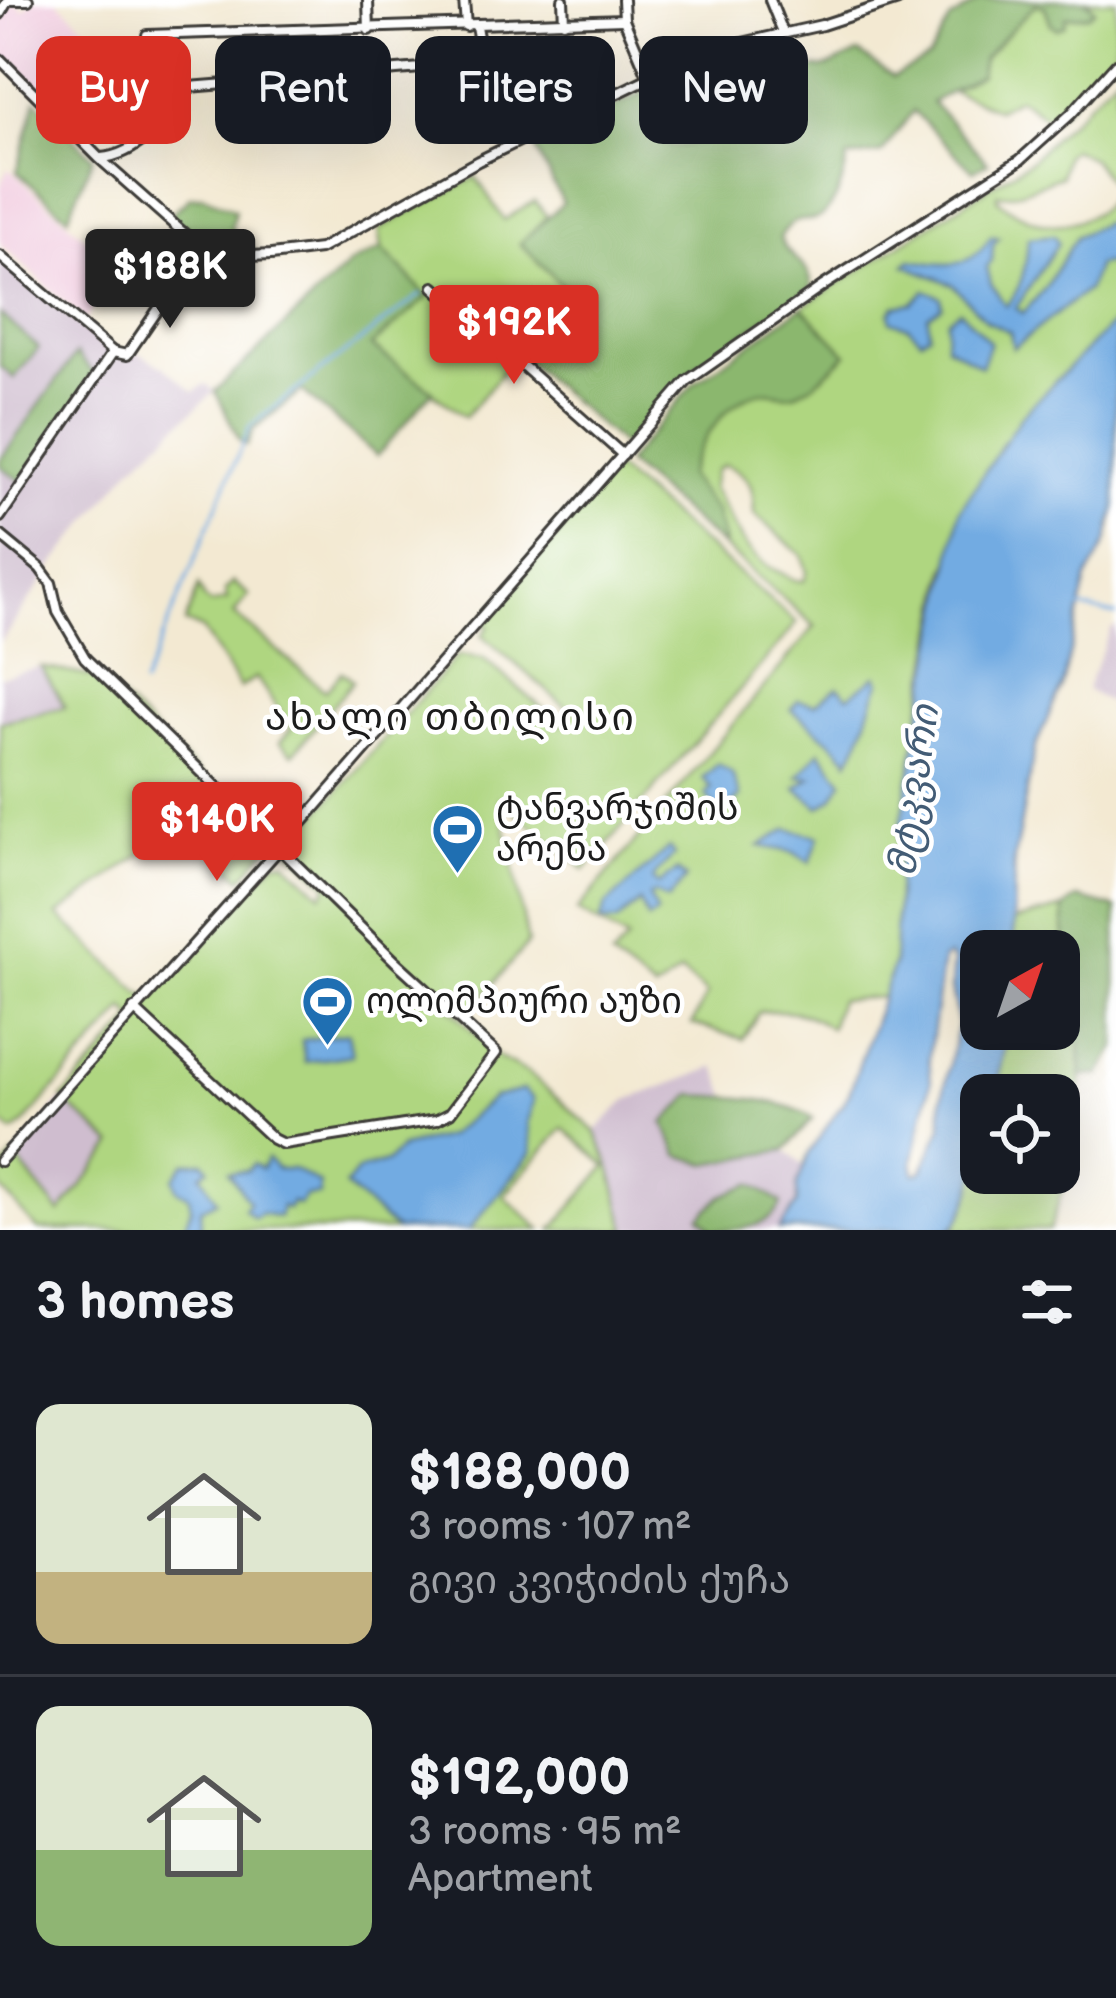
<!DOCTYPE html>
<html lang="en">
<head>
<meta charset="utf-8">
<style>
	body { margin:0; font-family:"Balsamiq Sans","Noto Sans Georgian",sans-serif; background:#20242c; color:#f1f3f6; height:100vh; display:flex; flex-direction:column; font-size:45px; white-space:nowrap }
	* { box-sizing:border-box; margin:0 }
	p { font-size:39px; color:#9ea1a6 }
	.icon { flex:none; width:66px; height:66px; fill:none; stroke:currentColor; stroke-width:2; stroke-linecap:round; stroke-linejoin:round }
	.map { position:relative; height:1230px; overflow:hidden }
	.side { display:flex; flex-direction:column; background:#171b24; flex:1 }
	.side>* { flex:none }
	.top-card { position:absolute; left:36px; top:36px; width:1044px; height:108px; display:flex; gap:24px }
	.needle { width:78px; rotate:40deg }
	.tools { position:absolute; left:960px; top:930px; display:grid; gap:24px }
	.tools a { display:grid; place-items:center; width:120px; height:120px; border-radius:24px; background:#171b24; box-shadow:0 12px 48px #0002; font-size:60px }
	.price { position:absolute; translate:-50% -102px; padding:0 27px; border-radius:12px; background:#d93025; color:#fff; font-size:39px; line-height:78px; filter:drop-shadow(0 3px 6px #0008) }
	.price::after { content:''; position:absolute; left:50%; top:72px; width:36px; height:27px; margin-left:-18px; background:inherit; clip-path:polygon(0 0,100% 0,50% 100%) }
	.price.on { background:#222; color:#fff }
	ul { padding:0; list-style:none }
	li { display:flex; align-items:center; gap:36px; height:300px; padding:0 36px }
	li+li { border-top:3px solid #363941 }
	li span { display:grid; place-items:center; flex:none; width:336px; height:240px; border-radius:24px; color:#555 }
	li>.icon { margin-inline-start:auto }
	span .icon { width:144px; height:144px; fill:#fffc; stroke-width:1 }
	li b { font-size:51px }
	h2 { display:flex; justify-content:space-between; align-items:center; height:144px; padding:0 36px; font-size:51px }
	.chip { padding:0 42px; border-radius:24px; background:#171b24; box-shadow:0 12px 48px #0002; font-size:42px; line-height:108px }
	.chip.on { background:#d93025; color:#fff }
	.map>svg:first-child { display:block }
</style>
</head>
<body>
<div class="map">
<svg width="1116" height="1230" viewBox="0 0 1116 1230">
	<rect width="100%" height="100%" fill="#fff"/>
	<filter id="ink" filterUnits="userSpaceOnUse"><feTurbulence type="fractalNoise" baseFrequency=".00833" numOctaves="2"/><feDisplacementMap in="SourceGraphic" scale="24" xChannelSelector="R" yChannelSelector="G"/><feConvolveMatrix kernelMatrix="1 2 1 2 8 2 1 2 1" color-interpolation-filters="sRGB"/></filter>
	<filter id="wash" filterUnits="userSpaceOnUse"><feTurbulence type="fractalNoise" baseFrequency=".004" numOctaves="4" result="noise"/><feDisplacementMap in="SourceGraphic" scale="48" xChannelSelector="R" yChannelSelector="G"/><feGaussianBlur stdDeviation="2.7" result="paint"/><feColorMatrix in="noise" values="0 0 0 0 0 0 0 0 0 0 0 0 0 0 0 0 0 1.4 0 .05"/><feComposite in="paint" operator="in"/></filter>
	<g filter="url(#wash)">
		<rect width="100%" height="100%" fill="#f3e9d2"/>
		<!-- built -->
		<g fill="#f2cfe1">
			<path d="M34,0H57L103,43L49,102L0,56V19L14,1L24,10Z"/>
			<path d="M8,168L119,268L85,321L0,244V186Z"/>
		</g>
		<!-- industrial -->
		<g fill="#cfbdcf">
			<path d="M0,256L113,354L133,350L164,367L194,392L205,384L215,391L132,467L58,559L0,643Z"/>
			<path d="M1116,626V706L1086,690L1111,629Z"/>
			<path d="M41,667L66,707L0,722V677Z"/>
			<path d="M716,1067L728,1097L692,1095L707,1164L785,1150L804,1166L794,1208L779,1230H627L610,1166L595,1131L627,1100Z"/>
			<path d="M62,1099L115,1144L60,1213L14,1156Z"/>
		</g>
		<!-- green -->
		<g fill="#afd680" stroke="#66794e" stroke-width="3" fill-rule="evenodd">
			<path d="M1084,0H1116V56L1052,122L1018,98L997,109L952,91L979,75L983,59L1036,3L1045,7L1051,24L1090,3Z"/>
			<path d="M1116,75V320L1021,416L999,453L946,570L900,830L894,963L883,997L839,1000L830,1028C806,1011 788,1009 759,1012L743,1039L692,1024L707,994L681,972L655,991L611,958L628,940L577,911L815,626L626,463L693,384L802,307L1030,161ZM1072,149L1092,159L1113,186C1111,215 1067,229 1042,223C1025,219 1011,210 998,200V194C1018,197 1041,182 1061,176L1065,154ZM724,465C751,474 754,487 754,514L802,555L807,572L804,581C792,581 788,576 777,571C740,554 733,520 712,488L716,470Z"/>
			<path d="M476,177L504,220L535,201L547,216L520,244L582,305L508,365L465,417L370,346L428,297L382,249L379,229Z"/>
			<path d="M615,468L797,623L585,870L500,799L528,943L466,1016L431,983L429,986L498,1057L528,1073L595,1131L610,1166L627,1230H552L607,1166L563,1128L504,1196L542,1230H469L532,1153L528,1124L532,1099L494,1097L448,1136L402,1147L387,1162L370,1166L396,1230H38L0,1188V1172L14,1156L60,1213L114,1145L62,1099L134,1019L125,1009L21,1127L13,1132L0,1122V722L65,707L41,667L100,678L271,844L242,878L186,830L145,852L58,915L141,993L152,997L275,862L285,861L322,894L328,886L292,852V842L458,655L483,658L562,725L572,712L482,635L489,627L483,621Z"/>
			<path d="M233,582L249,595L234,614L325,691L342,672L353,681L293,754L280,742L291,729L256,677L240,688L202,629L185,623L199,586L204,599L211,604L227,600L225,591Z"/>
			<path d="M1064,908L1065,979L1079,1029L1082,1076L1075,1149L1050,1230H950L957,1225L981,1151V1173H1059V1095H995L1008,1029H1059V951H1013L1014,921Z"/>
		</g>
		<!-- forest -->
		<g fill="#8bb76e" stroke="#546a45" stroke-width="3">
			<path d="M981,0H1084L1095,9L1089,15L1066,17L1065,25L1057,29L1051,24L1045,7L1036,4L983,58L980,75L932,102L988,163L973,171L913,111L882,153L848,158C844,175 839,199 826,212C811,229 796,208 780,238C788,260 811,262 812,288L698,365L623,446L521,357L582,305L520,243L563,203L535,148L664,81L669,103L653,132L657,140L672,146L725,139L732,134L733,126L705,63L765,46L792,71L827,67L859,53L893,77L929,58L950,20Z"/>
			<path d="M36,100L93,157L68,217L17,172Z"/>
			<path d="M204,196L235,210L231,229L259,256C212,254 203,246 169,215L190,197Z"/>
			<path d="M382,249L428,297L371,346L433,391L377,456L302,391L253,429L247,445L240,441L215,391L351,263Z"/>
			<path d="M802,307L847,354C832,368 813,389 792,394C783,396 772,391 762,392C727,397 697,445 688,476L716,512L725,548L626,463L693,384Z"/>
			<path d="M0,314L39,348L14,378L0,366Z"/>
			<path d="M76,354L95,375L22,482L0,466V460Z"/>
			<path d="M1077,898L1116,908V1047L1100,1075L1082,1076L1079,1029L1065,979L1064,908Z"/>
			<path d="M692,1095C732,1097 779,1097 813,1118L785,1150L707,1164L679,1155L664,1123Z"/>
			<path d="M751,1184L782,1203C770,1230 736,1230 708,1230L710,1226L700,1217L722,1196Z"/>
		</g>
		<!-- water -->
		<g fill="#72abe2" stroke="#47647f" stroke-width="3" fill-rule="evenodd">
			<path d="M1114,218L1116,262L1097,265L1088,289L1013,348L1010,332L987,321L952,284L905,265L911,260C948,266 971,270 991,236L999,238L993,244L992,260L987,267L991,284L1006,306C1023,289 1027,262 1028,238L1054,235L1058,243L1016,308L1023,313L1045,288L1076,237Z"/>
			<path d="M925,290L941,297L942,306L928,316L929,334L921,339L909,327L891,321L890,313L895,306L913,303Z"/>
			<path d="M960,310L990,342L981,366L946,345L947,320Z"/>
			<path d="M1116,320V505L1108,540L1087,579L1063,682L1035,748L1014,859L1013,951H981V1029H1008L995,1095H981C981,1132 980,1205 950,1230H779L797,1203V1185L809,1153L849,1094L894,963L900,830L960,510L1021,416ZM949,956L953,962L951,988L958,1024L942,1098V1126L922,1172L915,1174L913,1161L931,1082L929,1057L943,959Z"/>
			<path d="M877,676L880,682C869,708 864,738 849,760C836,743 809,724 791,709L798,700L815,704L838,687L848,696Z"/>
			<path d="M820,751L843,781L833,798L820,807L796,788L811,777L798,776Z"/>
			<path d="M718,764L732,773L740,797L720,816L706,794L711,788L703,778Z"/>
			<path d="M787,829L819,836L810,863L793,852L760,846Z"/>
			<path d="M669,848L674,855L652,879L658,885L677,871L686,878L668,900L654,893L649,896L657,913L648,920L640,902L617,922H600L606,905Z"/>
			<path d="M348,1033L352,1055L305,1062L302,1040Z"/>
			<path d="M523,1090L533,1099L528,1124L532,1153L469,1230H396L345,1186L357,1171L387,1162L402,1147L448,1136L494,1097Z"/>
			<path d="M267,1159L277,1169H293L320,1184L319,1195L305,1196L299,1205L292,1202L288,1209L282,1206L279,1217L261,1213L254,1218L244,1209L249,1202L229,1172L247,1171L253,1164L261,1169Z"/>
			<path d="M204,1162L209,1168L201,1174L217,1200L200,1209L201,1226L195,1230L185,1225L191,1208L189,1196L177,1189L174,1178L185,1163Z"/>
		</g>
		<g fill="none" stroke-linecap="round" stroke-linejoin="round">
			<!-- stream -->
			<g stroke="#72abe2" stroke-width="3">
				<path d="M1077,607L1116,615"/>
				<path d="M143,685L250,426L421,294"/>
			</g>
		</g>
	</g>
	<g filter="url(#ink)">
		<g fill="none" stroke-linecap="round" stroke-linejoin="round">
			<defs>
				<g id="minor">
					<path d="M368,0L369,30"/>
					<path d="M464,0L466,26"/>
					<path d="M563,0L564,22"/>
					<path d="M623,0L624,19L648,76"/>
					<path d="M770,0L783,32"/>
					<path d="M0,14L8,0H28"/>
					<path d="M147,35L624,19"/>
					<path d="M0,59L99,158L205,252L229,257L271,255L320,249L478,161L702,52L822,25L898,0"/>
					<path d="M101,158C140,155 167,117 189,87L458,65L475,61L481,54L476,26"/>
					<path d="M0,256L113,352L127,355L200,248"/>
					<path d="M434,287L623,455"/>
					<path d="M0,517L113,352"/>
					<path d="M0,535L40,568L51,583L58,612L85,658L395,961L496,1053L450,1113L436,1120L283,1144L273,1139L134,1009"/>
					<path d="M0,1161L280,848L687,381L823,286L1020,160L1071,114L1116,64"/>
				</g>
			</defs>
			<!-- minor casing -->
			<use href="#minor" stroke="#3c3b37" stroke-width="14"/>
			<!-- minor -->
			<use href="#minor" stroke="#fff" stroke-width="8"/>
		</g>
	</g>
	<!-- icons -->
	<defs>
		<symbol id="stadium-pin" viewBox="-11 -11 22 30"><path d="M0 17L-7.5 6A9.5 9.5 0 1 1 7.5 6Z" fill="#1f6fb2" stroke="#fff"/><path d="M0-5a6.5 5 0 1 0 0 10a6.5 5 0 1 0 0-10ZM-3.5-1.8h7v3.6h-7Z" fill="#fff"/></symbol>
	</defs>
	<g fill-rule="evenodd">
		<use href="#stadium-pin" x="428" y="800" width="59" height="81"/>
		<use href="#stadium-pin" x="298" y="972" width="59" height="81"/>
	</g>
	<g text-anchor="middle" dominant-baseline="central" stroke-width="9" stroke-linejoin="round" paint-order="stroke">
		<!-- poi labels -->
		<g font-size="36" fill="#1c1c1c" stroke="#fff" text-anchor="start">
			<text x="496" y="809">ტანვარჯიშის<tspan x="496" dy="41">არენა</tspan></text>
			<text x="366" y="1002">ოლიმპიური აუზი</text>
		</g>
		<!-- neighbourhood labels -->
		<g font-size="39" letter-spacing="3" fill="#1c1c1c" stroke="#fff">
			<text x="451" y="718">ახალი თბილისი</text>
		</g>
		<!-- water labels -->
		<g font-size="39" font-style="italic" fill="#435c75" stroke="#fff">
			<text transform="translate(915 791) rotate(-82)">მტკვარი</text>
		</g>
	</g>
</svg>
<div class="tools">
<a><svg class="needle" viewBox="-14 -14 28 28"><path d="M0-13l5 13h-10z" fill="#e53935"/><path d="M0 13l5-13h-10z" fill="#9ea1a6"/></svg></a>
<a><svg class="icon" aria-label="locate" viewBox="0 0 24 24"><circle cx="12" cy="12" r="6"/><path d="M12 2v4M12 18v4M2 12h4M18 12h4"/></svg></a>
</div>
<b class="price on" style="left:170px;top:331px">$188K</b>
<b class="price" style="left:514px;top:387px">$192K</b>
<b class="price" style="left:217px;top:884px">$140K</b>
<div class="top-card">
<a class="chip on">Buy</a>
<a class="chip">Rent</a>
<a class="chip">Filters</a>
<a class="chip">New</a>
</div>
</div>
<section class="side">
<h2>3 homes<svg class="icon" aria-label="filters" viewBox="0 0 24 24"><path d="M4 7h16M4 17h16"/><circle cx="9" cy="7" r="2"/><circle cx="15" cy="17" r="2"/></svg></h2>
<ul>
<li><span style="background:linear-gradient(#dfe7d0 70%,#c2b280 0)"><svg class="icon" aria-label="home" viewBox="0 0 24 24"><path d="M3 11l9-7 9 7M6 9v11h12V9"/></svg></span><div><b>$188,000</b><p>3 rooms · 107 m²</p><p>გივი კვიჭიძის ქუჩა</p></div></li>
<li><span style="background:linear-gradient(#dfe7d0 60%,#8fb573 0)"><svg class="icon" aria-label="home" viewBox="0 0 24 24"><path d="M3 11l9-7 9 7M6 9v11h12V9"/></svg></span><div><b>$192,000</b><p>3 rooms · 95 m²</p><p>Apartment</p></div></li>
</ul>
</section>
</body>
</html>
